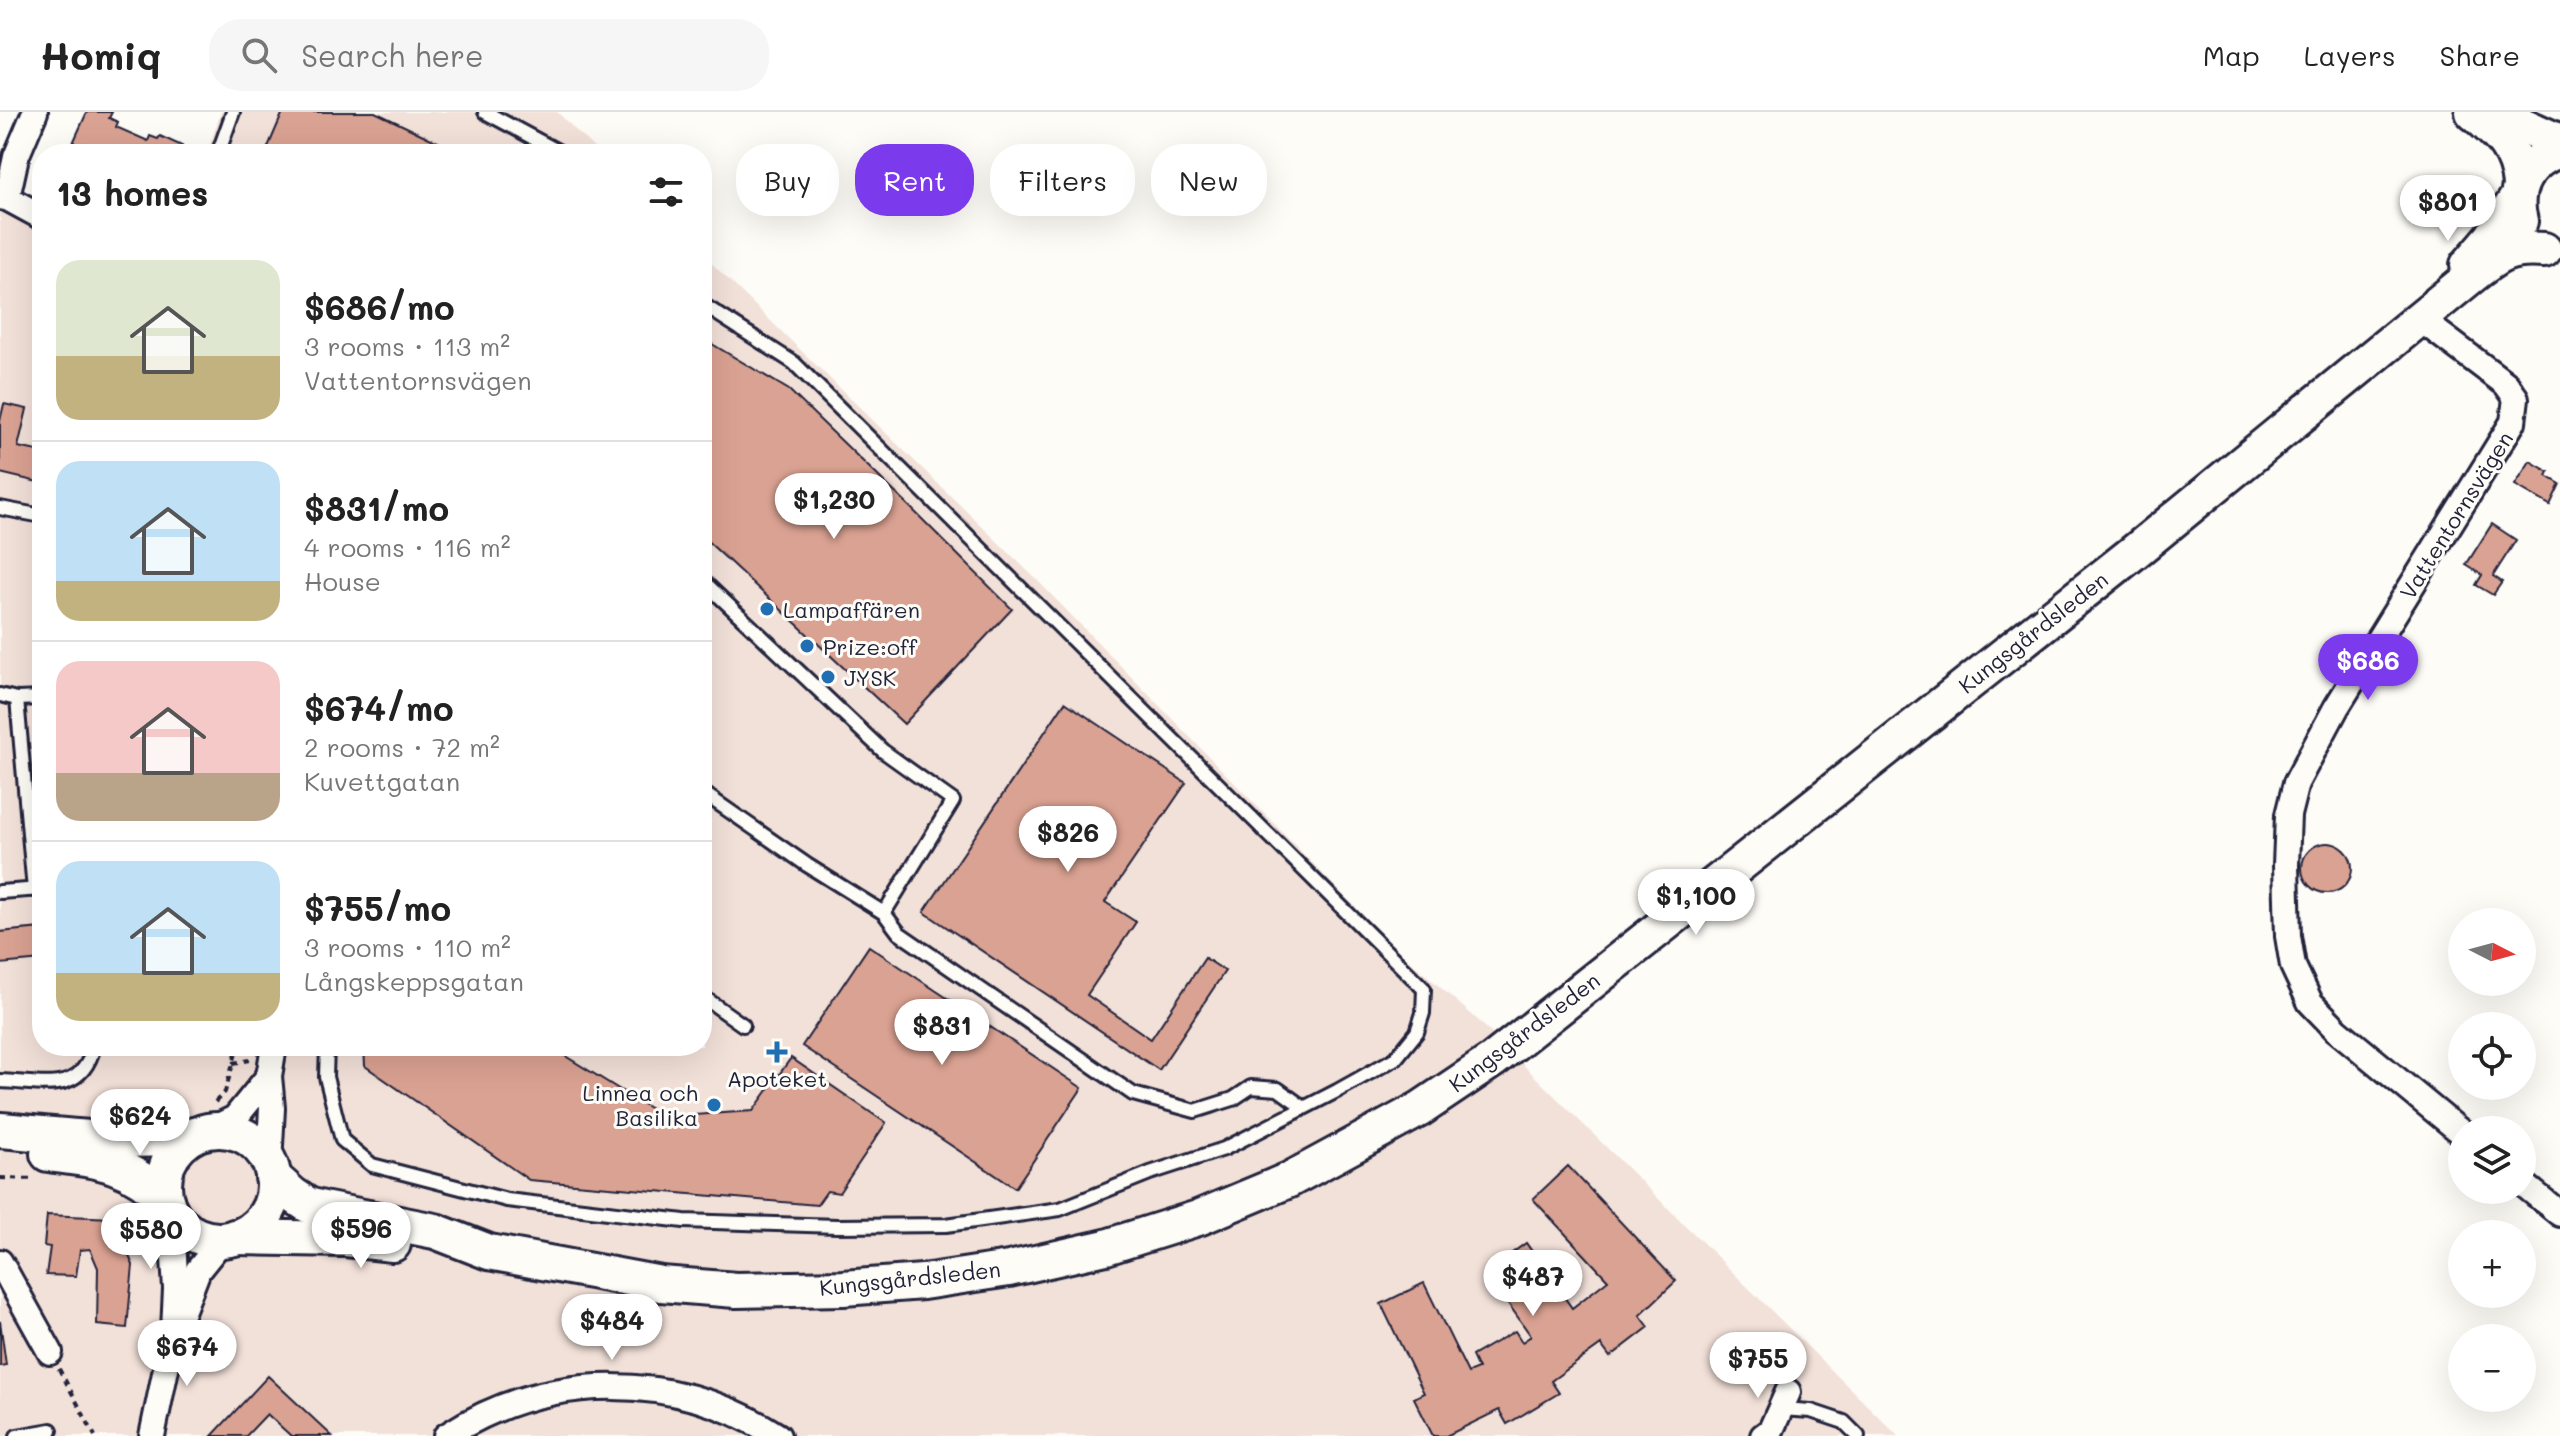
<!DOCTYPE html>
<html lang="en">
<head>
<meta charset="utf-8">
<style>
	body { margin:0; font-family:Mali,sans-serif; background:#f6f6f6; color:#222; height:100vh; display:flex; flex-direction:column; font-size:30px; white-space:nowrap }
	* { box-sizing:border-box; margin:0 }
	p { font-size:26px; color:#767676 }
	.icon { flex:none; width:44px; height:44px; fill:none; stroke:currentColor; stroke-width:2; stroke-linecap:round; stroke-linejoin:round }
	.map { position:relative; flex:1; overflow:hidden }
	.side { position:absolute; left:32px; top:32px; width:680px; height:912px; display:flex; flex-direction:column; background:#fff; border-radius:32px; box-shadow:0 8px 32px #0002 }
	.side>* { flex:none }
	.guide { position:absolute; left:736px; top:32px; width:760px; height:72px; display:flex; gap:16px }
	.needle { width:52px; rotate:96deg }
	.buttons { position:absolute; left:2448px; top:796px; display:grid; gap:16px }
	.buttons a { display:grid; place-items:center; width:88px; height:88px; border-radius:50%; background:#fff; box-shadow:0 8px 32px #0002; font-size:40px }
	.price { position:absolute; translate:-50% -68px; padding:0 18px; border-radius:28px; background:#fff; color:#222; font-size:26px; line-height:52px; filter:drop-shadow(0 2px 4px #0008) }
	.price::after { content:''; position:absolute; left:50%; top:48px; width:24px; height:18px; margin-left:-12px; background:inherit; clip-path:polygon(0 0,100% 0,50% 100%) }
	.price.current { background:#7c3aed; color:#fff }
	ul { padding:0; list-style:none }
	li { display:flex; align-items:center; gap:24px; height:200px; padding:0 24px }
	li+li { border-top:2px solid #e0e0e0 }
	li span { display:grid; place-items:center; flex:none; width:224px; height:160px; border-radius:24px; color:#555 }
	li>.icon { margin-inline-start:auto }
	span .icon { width:96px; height:96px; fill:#fffc; stroke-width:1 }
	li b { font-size:34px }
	h2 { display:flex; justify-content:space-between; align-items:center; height:96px; padding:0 24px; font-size:34px }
	.tag { padding:0 28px; border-radius:32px; background:#fff; box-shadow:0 8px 32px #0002; font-size:28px; line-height:72px }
	.tag.current { background:#7c3aed; color:#fff }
	header { display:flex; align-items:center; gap:48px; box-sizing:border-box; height:112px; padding:0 40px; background:#fff; border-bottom:2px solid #e0e0e0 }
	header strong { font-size:38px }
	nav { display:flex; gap:44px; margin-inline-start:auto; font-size:28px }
	.search { width:560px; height:72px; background:#f6f6f6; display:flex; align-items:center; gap:20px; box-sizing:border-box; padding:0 28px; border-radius:32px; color:#767676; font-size:30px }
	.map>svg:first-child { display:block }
</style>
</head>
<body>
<header>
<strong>Homiq</strong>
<div class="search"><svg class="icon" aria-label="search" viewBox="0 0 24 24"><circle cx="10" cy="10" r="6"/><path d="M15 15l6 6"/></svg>Search here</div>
<nav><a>Map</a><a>Layers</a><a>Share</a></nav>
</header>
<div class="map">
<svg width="2560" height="1324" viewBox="0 0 2560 1324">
	<rect width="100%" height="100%" fill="#fdfcf7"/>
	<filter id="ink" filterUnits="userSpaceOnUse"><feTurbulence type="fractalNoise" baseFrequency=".0125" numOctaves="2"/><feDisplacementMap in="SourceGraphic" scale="16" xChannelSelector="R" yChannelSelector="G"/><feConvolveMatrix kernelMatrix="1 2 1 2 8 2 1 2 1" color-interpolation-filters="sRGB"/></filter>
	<g filter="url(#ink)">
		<!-- built -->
		<g fill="#f2e1d9">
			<path d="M221,0H557L600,42H207Z"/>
			<path d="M0,93L42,104V934H702V142L1037,468L1395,836L1478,908L1898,1324H0Z"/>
		</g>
		<!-- building -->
		<g fill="#daa292" stroke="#22223b" stroke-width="2">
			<path d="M87,0H112L109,6L118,10L116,15L148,29L150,24L158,27L160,24L182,34L179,42H90L91,39L73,31Z"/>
			<path d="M283,0H375L463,42H265Z"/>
			<path d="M702,226L789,278L910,395L1012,497L904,612L702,424Z"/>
			<path d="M4,292L27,297L18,335L42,340V371L0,361V309Z"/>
			<path d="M2530,349L2549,360L2547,364L2560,372L2550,393L2515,373Z"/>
			<path d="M2492,412L2516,428L2493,464L2502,470L2493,483L2476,473L2482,463L2466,453Z"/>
			<path d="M1065,590L1186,671L1105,790L1136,810L1087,883L1151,927L1205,846L1225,859L1159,958L924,800Z"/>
			<circle cx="2327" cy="756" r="25"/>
			<path d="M40,806H42V848L0,852V820L41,816Z"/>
			<path d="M869,834L1082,976L1015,1076L802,934Z"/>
			<path d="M364,934H549L664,1005L753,999L791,946L886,1011L839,1081L827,1079L817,1093L529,1068L365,954Z"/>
			<path d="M1568,1054L1676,1169L1640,1203L1649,1215L1610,1245L1601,1233L1551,1269L1559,1281L1507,1312L1499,1298L1446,1324H1433L1414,1286L1424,1281L1381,1192L1424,1171L1468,1261L1478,1257L1472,1244L1515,1219L1522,1230L1531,1224L1486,1160L1526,1131L1572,1196L1608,1168L1533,1087Z"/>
			<path d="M47,1103L112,1106L133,1153L127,1216L97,1213L98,1156L90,1137L80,1138L76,1164L46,1163L50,1135L44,1134Z"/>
			<path d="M0,1209L6,1253L0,1254Z"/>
			<path d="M268,1264L332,1324H291L267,1302L246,1324H212Z"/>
		</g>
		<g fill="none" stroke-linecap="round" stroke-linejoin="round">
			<defs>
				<g id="lane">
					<path d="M485,0L563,42"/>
					<path d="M218,42L233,0"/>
					<path d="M0,396L42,404"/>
					<path d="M702,468L883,639L953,689L884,801L807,753L702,680"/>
					<path d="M0,583L17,587L34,778"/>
					<path d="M17,587L42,586"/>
					<path d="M0,780L41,777"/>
					<path d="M884,801L899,821L1133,982L1195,999L1233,987L1251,975L1278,977L1303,995"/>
					<path d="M702,884L743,913"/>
					<path d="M327,934L326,965L342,1028L372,1053L507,1088L684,1109L837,1114L946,1113L1060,1097L1150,1061L1224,1037L1337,979L1396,946L1417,920L1423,901L1424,877L794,251L702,192"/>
					<path d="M0,969C42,970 81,985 94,934"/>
					<path d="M1781,1297L1811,1299L1844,1310L1858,1324"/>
					<path d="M17,1324L51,1318"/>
				</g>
				<g id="street">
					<path d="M0,85L7,86L42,105"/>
					<path d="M7,86L16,45L35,0"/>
					<path d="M2420,207L2506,272L2516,286L2513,310L2336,596L2296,671L2288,703L2286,753L2288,824L2293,854L2310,890L2337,918L2462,1021"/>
					<path d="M210,1018L235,1006L269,964"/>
					<path d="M269,1052L272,996L269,964L274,934"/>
					<path d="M2522,1071L2560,1102"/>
					<path d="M0,1150L50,1240"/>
					<path d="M180,1205L198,1158L223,1127"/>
					<path d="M152,1324L174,1218L176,1177L171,1100"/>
					<path d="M446,1324C548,1258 676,1259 778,1324"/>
					<path d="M1763,1324L1771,1318L1788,1280"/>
				</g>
				<g id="secondary">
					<path d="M2473,0C2499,23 2516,36 2520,72"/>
					<path d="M2493,0L2560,30"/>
					<path d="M2520,109C2511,76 2528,48 2560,38"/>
					<path d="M2468,153L2492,125L2517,86"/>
					<path d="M0,1018C62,1023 134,1034 195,1023"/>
					<circle cx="219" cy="1073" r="55"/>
					<path d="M48,1042C97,1048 131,1051 166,1089"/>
					<path d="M273,1065L293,1083L308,1093L323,1097L435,1119L489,1140L661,1172L736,1178L843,1176L923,1170L1009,1157L1106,1135L1198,1106L1289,1068L1420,997L1493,948L2133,441L2469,166C2497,144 2506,135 2544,138"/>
					<path d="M234,1125L346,1127L393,1132"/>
				</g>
			</defs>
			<!-- lane casing -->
			<use href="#lane" stroke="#22223b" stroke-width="18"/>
			<!-- street casing -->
			<use href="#street" stroke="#22223b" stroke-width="30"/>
			<!-- secondary casing -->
			<use href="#secondary" stroke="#22223b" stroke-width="40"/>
			<!-- path -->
			<g stroke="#22223b" stroke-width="4" stroke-dasharray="6 6" stroke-linecap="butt">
				<path d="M233,951L250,948"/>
				<path d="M215,990L225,980L238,934"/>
				<path d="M0,1066L36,1067"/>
				<path d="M59,1257L95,1324"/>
			</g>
			<!-- lane -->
			<use href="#lane" stroke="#fdfcf7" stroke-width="12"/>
			<!-- street -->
			<use href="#street" stroke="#fdfcf7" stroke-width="24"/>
			<!-- secondary -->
			<use href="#secondary" stroke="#fdfcf7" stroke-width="34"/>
		</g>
	</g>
	<!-- markers -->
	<g fill="#1f6fb2" stroke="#fdfcf7" stroke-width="3">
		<circle cx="767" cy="497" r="8"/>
		<circle cx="807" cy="534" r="8"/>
		<circle cx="828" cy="565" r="8"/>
		<path d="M773 928h8v8h8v8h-8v8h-8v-8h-8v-8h8z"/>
		<circle cx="714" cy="993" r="8"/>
	</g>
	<g text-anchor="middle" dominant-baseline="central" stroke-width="6" stroke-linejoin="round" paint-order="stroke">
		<!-- street labels -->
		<g font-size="22" fill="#22223b" stroke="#fdfcf7">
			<text transform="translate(2456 403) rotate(-58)">Vattentornsvägen</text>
			<text transform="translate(2033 520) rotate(-38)">Kungsgårdsleden</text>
			<text transform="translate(1524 920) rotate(-37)">Kungsgårdsleden</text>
			<text transform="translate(910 1166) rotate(-6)">Kungsgårdsleden</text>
		</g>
		<!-- poi labels -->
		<g font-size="22" fill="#22223b" stroke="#fdfcf7" text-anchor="start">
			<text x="783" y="497">Lampaffären</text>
			<text x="823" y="534">Prize:off</text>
			<text x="844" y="565">JYSK</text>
			<text x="777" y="966" text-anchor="middle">Apoteket</text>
			<text x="698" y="980" text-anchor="end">Linnea och<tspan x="698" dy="25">Basilika</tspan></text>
		</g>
	</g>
</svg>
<div class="buttons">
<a><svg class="needle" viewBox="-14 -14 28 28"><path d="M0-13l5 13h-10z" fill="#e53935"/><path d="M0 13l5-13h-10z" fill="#767676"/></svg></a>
<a><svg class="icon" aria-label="locate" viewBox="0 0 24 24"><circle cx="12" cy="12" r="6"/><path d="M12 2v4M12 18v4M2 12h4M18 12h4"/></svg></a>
<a><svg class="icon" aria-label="layers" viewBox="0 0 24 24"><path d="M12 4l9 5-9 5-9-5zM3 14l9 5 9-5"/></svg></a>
<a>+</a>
<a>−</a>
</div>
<b class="price" style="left:2448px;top:131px">$801</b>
<b class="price" style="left:834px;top:429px">$1,230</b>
<b class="price current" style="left:2368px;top:590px">$686</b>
<b class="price" style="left:1068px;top:762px">$826</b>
<b class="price" style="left:1696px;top:825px">$1,100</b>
<b class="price" style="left:942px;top:955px">$831</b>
<b class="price" style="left:140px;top:1045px">$624</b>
<b class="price" style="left:361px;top:1158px">$596</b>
<b class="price" style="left:151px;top:1159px">$580</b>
<b class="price" style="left:1533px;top:1206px">$487</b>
<b class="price" style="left:612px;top:1250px">$484</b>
<b class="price" style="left:187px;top:1276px">$674</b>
<b class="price" style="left:1758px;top:1288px">$755</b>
<div class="guide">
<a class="tag">Buy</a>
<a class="tag current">Rent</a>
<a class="tag">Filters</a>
<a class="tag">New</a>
</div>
<section class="side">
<h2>13 homes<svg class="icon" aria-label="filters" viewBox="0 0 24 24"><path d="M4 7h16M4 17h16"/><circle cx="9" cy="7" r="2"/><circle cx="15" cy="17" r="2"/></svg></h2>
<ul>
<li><span style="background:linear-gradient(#dfe7d0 60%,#c2b280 0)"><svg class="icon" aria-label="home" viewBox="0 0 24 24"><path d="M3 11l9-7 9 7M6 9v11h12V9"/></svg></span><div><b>$686/mo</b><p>3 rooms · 113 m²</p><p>Vattentornsvägen</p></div></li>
<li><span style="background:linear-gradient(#bfe0f5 75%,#c2b280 0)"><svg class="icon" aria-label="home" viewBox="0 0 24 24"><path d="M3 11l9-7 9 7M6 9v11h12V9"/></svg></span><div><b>$831/mo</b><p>4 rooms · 116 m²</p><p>House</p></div></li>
<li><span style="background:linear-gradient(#f6c9c9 70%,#b9a48a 0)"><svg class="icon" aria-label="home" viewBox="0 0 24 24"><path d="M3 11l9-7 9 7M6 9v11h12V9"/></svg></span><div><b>$674/mo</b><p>2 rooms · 72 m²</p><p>Kuvettgatan</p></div></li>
<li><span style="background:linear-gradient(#bfe0f5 70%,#c2b280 0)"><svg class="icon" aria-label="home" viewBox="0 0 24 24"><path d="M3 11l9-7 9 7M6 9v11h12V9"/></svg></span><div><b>$755/mo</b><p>3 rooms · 110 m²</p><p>Långskeppsgatan</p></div></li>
</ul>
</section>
</div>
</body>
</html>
